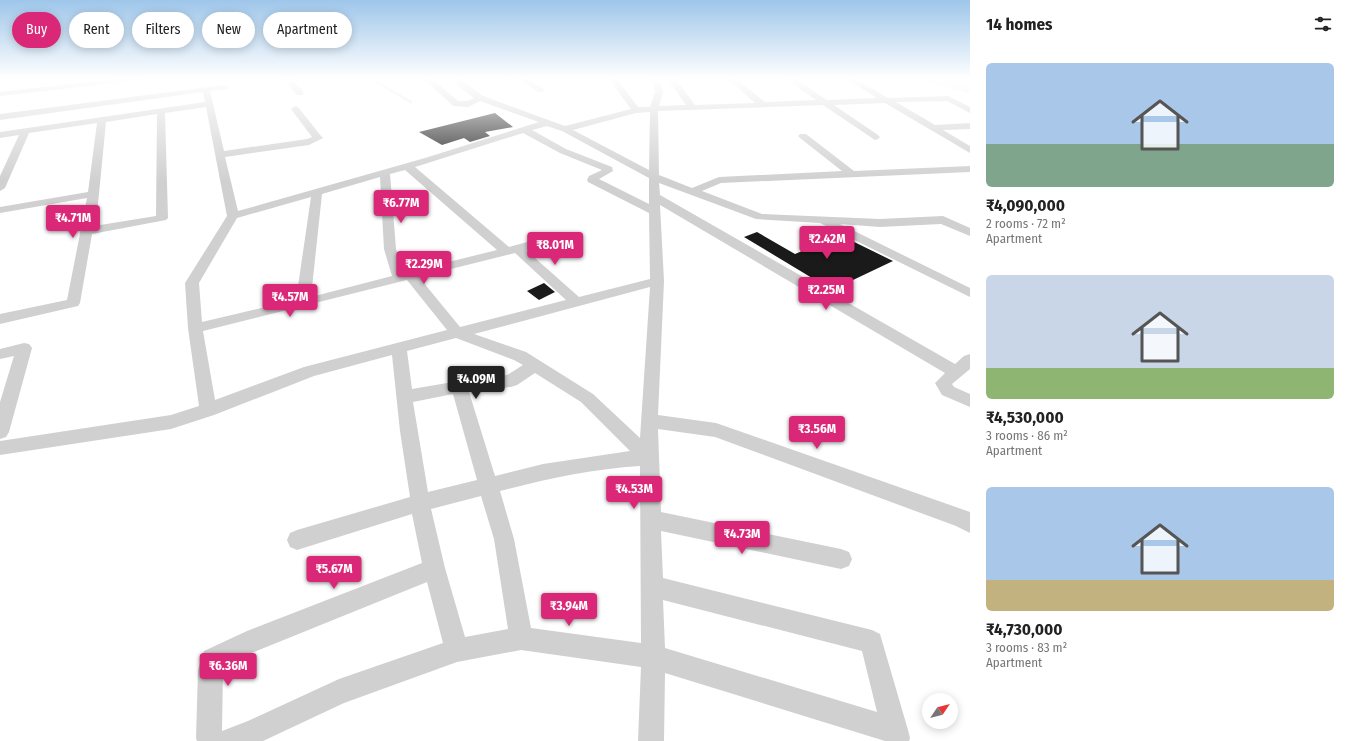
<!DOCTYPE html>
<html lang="en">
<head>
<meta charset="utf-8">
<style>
	body { margin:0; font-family:"Fira Sans Condensed",sans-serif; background:#f6f6f6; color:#222; height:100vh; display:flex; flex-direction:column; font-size:15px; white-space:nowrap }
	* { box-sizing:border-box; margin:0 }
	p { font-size:13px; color:#767676 }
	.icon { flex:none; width:22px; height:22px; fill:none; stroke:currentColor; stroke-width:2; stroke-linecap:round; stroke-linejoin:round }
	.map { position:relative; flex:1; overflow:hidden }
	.side { display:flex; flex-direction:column; background:#fff; width:380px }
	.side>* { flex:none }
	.hud { position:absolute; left:12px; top:12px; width:380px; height:36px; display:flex; gap:8px }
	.needle { width:26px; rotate:55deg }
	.buttons { position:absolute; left:922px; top:693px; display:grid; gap:8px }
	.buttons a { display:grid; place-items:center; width:36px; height:36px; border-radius:50%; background:#fff; box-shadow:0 2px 10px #0003; font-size:20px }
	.price { position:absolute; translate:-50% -34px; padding:0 9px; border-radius:4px; background:#db2777; color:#fff; font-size:13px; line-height:26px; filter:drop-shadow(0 1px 2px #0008) }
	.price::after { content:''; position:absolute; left:50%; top:24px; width:12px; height:9px; margin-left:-6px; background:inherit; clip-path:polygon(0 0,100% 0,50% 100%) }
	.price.active { background:#222; color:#fff }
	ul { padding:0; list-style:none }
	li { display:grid; align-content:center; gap:8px; height:212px; padding:0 16px }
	li span { display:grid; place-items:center; height:124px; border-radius:6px; color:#555 }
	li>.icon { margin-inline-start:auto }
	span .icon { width:72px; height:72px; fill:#fffc; stroke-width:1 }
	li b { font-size:17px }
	h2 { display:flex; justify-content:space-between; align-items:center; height:48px; padding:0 16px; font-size:17px }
	.pill { padding:0 14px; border-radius:18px; background:#fff; box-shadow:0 2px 10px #0003; font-size:14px; line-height:36px }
	.pill.active { background:#db2777; color:#fff }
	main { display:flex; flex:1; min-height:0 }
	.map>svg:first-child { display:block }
</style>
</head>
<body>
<main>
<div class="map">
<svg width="970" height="741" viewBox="0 0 970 741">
	<rect width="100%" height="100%" fill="#fff"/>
	<!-- green -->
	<path fill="#e6ecdf" d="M910,78H970V93Z"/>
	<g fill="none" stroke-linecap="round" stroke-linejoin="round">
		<!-- stream -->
		<path stroke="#cfe2ee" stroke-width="2.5" d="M369,78L411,102"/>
	</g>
	<!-- building -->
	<g fill="#1a1a1a">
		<path d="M495,113L513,127L485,132L490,136L470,142L464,138L442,145L419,132Z"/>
		<path d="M757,232L795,254L840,235L893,261L832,290L744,237Z"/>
		<path d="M544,283L555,292L539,300L527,291Z"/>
	</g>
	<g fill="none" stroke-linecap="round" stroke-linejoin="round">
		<!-- minor -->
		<g fill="#d0d0d0" fill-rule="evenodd">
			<path d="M122,78H145L141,80L0,96V92Z"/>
			<path d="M283,78H291L303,91V95H297Z"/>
			<path d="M423,78H431L458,101H467L474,98L459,87L453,78H461L465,83L483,96L565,126L631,109L608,78H616L638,107H650L655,92L651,78H659L663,92L659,106L686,105L667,78H675L695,105L755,103L727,78H735L765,102L816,100L785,78H794L827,100L877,98L845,78H854L888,98L948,96L970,107V113L947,101L896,102L935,125L970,123V129L943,130L970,146V153L885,103L834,105L878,135L880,137L878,139L875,140L823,105L658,111L659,175L692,188L719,177L842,171L800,138L798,136L800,134H806L854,171L970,166V172L721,183L702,191L762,214L880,219L943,216L970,228V236L941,224L880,227L840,224L970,288V297L820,223L756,219L659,183L660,195L955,364L964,356L970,354V369L952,384L954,387L970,394V407L942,395L935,383L945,373L660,205L664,281L658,415L716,423L970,512V533L956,526L715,437L658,429L661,512L841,549L849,552L852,559L849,566L841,569L661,531L663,578L872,630L880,634L908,730L910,738L909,741H885L665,673L664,741H638L641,667L521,650L457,662L344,703L263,741H197L196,738L198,670L204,651L247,631L422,563L412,514L297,550L290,547L287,540L290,533L297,530L410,497L400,431L392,355L314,376L214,415L171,429L0,455V441L171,415L199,406L188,328L185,283L227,216L206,107L165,113L168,218L166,220L92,234L80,303L78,306L0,324V314L67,300L87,198L0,213V207L88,192L97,123L29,133L5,188L0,191V176L19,135L0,138V132L205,102L203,92L0,120V114L224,85L228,87L227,89L210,91L224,151L307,139L312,137L291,109L295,106L298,107L321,136L323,138L309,145L225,157L238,211L425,158L539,122L480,101L468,107L453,106ZM650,112L649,170L573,130L636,113ZM157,114L156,216L94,226L98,204L106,122ZM547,126L562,131L649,178V204L599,179L613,171L612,167L566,149L532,130ZM523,133L560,153L602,170L589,176L587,180L588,182L649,213L650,279L579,297L526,250L542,246L544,243L542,240L538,239L509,247L415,167ZM405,170L497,250L404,273L396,249L390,174ZM380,177L384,249L392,276L311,297L322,194ZM311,197L296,300L202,322L199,283L237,218ZM515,253L566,300L460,327L419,277ZM407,280L447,330L304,367L215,400L203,331ZM650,287L640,438L593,394L526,352L474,334ZM456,338L514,360L523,365L507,375L459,381L412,389L407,351ZM535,373L581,402L630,451L543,464L495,476L469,392L511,387L517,385ZM453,394L477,480L428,492L413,402ZM640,466L641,643L531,628L514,539L500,491C546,479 593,469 640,466ZM481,496L494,539L508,629L465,637L445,568L431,509ZM427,582L443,643L339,679L248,721L222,731L223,668L254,652ZM663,600L862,651L877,712L665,648Z"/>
			<path d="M518,78H527L545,90L541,92H538Z"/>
			<path d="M24,343L29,344L32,348L9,432L6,437L0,439V402L14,356L0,359V349Z"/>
		</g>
	</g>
	<!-- sky -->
	<linearGradient id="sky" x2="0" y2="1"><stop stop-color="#9ec6ea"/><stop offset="0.43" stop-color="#fff"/><stop offset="1" stop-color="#fff" stop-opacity="0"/></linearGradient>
	<rect width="970" height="182" fill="url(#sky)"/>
</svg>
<div class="buttons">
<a><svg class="needle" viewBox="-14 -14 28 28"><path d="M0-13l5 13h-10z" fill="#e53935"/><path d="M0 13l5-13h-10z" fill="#767676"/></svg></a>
</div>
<b class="price" style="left:401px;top:224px">₹6.77M</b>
<b class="price" style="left:73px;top:239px">₹4.71M</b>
<b class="price" style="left:827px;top:260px">₹2.42M</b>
<b class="price" style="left:555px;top:266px">₹8.01M</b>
<b class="price" style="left:424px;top:285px">₹2.29M</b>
<b class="price" style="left:826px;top:311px">₹2.25M</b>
<b class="price" style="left:290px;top:318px">₹4.57M</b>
<b class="price active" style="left:476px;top:400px">₹4.09M</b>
<b class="price" style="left:817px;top:450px">₹3.56M</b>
<b class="price" style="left:634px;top:510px">₹4.53M</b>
<b class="price" style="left:742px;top:555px">₹4.73M</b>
<b class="price" style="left:334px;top:590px">₹5.67M</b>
<b class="price" style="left:569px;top:627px">₹3.94M</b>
<b class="price" style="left:228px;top:687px">₹6.36M</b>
<div class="hud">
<a class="pill active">Buy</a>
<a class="pill">Rent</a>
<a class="pill">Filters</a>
<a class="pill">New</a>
<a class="pill">Apartment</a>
</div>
</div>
<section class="side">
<h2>14 homes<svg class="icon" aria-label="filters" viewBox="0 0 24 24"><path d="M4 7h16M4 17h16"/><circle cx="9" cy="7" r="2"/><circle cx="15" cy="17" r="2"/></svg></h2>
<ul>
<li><span style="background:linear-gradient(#a9c7e8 65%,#7fa58c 0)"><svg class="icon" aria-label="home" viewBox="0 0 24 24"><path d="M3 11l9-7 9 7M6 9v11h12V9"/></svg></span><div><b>₹4,090,000</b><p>2 rooms · 72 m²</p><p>Apartment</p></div></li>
<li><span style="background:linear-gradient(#c9d6e8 75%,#8fb573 0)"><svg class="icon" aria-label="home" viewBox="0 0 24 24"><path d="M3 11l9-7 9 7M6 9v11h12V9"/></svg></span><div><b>₹4,530,000</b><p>3 rooms · 86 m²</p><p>Apartment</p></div></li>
<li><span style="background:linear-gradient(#a9c7e8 75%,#c2b280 0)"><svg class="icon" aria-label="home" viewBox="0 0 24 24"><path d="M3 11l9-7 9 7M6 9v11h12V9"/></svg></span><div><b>₹4,730,000</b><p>3 rooms · 83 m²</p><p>Apartment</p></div></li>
</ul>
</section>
</main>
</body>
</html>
